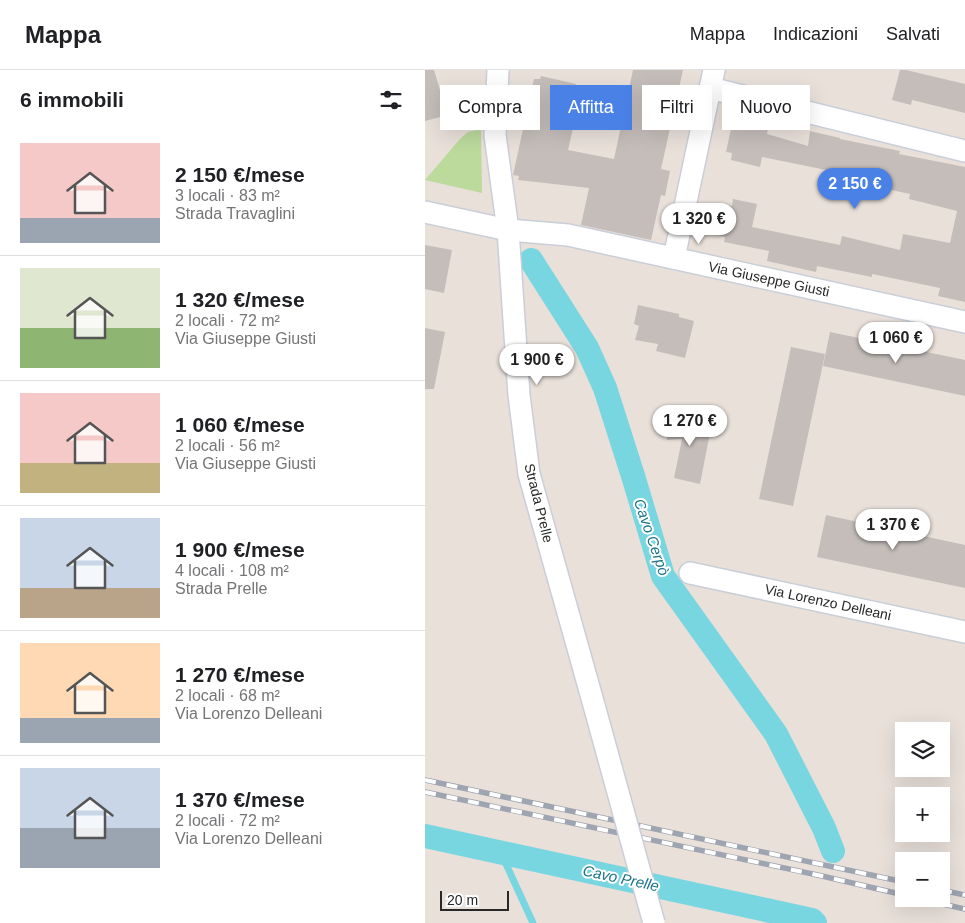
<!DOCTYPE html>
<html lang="it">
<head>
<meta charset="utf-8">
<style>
	body { margin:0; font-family:Arial,sans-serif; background:#f2f2f2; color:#202124; height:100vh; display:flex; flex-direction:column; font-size:19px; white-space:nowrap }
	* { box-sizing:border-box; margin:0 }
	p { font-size:16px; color:#757577 }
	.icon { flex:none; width:28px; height:28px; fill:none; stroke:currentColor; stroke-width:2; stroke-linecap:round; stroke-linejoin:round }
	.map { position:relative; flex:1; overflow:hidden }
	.drawer { display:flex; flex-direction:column; background:#fff; width:425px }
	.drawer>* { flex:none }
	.top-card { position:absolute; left:15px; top:15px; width:450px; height:45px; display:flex; gap:10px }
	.controls { position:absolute; left:470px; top:652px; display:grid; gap:10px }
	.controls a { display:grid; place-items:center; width:55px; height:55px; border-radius:0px; background:#fff; box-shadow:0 5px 20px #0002; font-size:25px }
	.scale { position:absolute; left:15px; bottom:12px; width:69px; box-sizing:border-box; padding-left:5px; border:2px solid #282828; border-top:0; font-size:14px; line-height:18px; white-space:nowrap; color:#282828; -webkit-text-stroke:4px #fff; paint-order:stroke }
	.price { position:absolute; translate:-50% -42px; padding:0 11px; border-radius:18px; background:#fff; color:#222; font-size:16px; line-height:32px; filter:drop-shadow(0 1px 2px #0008) }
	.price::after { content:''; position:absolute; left:50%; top:30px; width:15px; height:11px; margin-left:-8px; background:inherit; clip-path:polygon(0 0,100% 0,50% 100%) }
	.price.on { background:#4a81e6; color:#fff }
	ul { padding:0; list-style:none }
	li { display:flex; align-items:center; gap:15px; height:125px; padding:0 20px }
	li+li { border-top:1px solid #e0e0e0 }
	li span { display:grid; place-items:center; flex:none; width:140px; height:100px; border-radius:0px; color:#555 }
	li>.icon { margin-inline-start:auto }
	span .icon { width:60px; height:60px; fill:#fffc; stroke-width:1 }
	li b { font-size:21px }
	h2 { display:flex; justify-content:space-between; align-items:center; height:60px; padding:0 20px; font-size:21px }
	.pill { padding:0 18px; border-radius:0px; background:#fff; box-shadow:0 5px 20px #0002; font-size:18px; line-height:45px }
	.pill.on { background:#4a81e6; color:#fff }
	header { display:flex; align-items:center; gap:30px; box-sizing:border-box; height:70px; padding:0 25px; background:#fff; border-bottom:1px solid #e0e0e0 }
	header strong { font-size:24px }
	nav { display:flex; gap:28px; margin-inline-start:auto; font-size:18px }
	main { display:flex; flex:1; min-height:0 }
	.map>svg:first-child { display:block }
</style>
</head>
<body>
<header>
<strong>Mappa</strong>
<nav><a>Mappa</a><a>Indicazioni</a><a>Salvati</a></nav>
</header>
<main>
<section class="drawer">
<h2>6 immobili<svg class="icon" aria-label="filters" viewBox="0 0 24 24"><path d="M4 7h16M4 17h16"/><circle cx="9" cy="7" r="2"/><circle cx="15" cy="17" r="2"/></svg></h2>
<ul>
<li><span style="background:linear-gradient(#f6c9c9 75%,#9aa5b1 0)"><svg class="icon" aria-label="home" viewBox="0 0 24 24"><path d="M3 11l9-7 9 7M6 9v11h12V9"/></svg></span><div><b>2 150 €/mese</b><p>3 locali · 83 m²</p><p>Strada Travaglini</p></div></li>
<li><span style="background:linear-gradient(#dfe7d0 60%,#8fb573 0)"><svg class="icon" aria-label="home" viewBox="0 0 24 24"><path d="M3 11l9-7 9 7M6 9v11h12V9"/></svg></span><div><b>1 320 €/mese</b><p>2 locali · 72 m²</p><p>Via Giuseppe Giusti</p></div></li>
<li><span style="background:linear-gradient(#f6c9c9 70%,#c2b280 0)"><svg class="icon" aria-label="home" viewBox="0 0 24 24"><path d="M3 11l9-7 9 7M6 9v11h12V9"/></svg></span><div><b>1 060 €/mese</b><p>2 locali · 56 m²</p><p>Via Giuseppe Giusti</p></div></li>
<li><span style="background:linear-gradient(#c9d6e8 70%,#b9a48a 0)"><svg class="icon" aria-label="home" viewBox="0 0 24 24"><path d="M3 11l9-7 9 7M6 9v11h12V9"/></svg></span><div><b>1 900 €/mese</b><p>4 locali · 108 m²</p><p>Strada Prelle</p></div></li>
<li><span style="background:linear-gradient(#ffd9b3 75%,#9aa5b1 0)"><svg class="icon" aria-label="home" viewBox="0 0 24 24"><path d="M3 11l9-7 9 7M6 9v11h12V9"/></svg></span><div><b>1 270 €/mese</b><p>2 locali · 68 m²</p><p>Via Lorenzo Delleani</p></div></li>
<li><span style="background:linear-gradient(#c9d6e8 60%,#9aa5b1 0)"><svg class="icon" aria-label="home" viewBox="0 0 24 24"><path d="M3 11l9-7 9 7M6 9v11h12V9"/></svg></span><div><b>1 370 €/mese</b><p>2 locali · 72 m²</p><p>Via Lorenzo Delleani</p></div></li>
</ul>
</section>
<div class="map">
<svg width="540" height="853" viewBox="0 0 540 853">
	<rect width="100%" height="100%" fill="#e9e0da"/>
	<!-- green -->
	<path fill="#bbda9c" d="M56,59L57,123L0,110L35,69L43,62Z"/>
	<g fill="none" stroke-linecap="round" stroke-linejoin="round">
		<!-- stream -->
		<path stroke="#78d6e0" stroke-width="7" d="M76,783L108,853"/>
		<!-- canal -->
		<g stroke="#78d6e0" stroke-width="24">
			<path d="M106,190L162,278L180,318L209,409L238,506L351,664L399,758L408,781"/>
			<path d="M0,766L387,850L390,853"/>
		</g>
	</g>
	<!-- building -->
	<g fill="#c4bdba">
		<path d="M0,0H9L15,20L19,18L26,44L0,51Z"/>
		<path d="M208,0H258L236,99L245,101L240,126L236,125L226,170L156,155L164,118L93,110L94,106L88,105L109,9H115L116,6L151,14L150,17L157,19L143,80L189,89Z"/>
		<path d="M475,0H481L540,14V43L487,30L486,35L467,30Z"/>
		<path d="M315,49L344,54L342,64L383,76L385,61L415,68V69L475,81L474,84L540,97V232L513,226L515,218L447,204V207L392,196L391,202L342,191L344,181L299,172L300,167L286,163L293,133L307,136L308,129L332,134L327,157L415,175L417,166L475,180L478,164L525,173L532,141L484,129L485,124L425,111L426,105L337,87L335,97L306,90L307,83L301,82L307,54L314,56Z"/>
		<path d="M0,175L27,180L19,223L0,219Z"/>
		<path d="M213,235L254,244V247L269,251L260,288L231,281L233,274L210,270L214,256L209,254Z"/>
		<path d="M0,258L20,262L9,319H0Z"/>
		<path d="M405,262L540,290V326L398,296Z"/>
		<path d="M366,277L400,284L368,436L334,429Z"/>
		<path d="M283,348L284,368L275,414L249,408L257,369L242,370L241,350Z"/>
		<path d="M401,445L540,475V518L392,487Z"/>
	</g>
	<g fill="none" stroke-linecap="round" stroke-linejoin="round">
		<defs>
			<g id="minor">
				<path d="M73,0L70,65L83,160L94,325L104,404L167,628"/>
				<path d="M285,18L540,81"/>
				<path d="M0,142L83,160L143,165L540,252"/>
				<path d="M249,188L289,0"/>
				<path d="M265,503L540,562"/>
			</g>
		</defs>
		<!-- minor casing -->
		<use href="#minor" stroke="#c9ced8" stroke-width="24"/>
		<!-- minor -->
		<use href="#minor" stroke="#fff" stroke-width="21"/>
		<defs>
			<g id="rail">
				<path d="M0,710L479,812"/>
				<path d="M0,722L397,806L479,825"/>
				<path d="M516,820L540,825"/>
				<path d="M495,829L540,839"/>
			</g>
		</defs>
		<!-- rail casing -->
		<use href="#rail" stroke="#9ea4b0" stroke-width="5.5"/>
		<!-- rail -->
		<use href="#rail" stroke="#fff" stroke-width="4" stroke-dasharray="11" stroke-linecap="butt"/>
		<defs>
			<path id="minor-bridge" d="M167,628L229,853"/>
		</defs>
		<!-- minor-bridge casing -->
		<use href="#minor-bridge" stroke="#c9ced8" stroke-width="24" stroke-linecap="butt"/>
		<!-- minor-bridge -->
		<use href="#minor-bridge" stroke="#fff" stroke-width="21"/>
	</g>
	<g text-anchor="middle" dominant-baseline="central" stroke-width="4" stroke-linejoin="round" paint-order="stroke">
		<!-- street labels -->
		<g font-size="14" fill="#282828" stroke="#fff">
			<text transform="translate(344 209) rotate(12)">Via Giuseppe Giusti</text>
			<text transform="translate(114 433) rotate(76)">Strada Prelle</text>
			<text transform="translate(403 532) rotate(12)">Via Lorenzo Delleani</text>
		</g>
		<!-- water labels -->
		<g font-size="15" font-style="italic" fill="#1b7488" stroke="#fff">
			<text transform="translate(227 467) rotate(71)">Cavo Cerpò</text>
			<text transform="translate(196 808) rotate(12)">Cavo Prelle</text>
		</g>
	</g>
</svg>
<div class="controls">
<a><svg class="icon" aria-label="layers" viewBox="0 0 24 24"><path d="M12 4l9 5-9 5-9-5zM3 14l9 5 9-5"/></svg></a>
<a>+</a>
<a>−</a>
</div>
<div class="scale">20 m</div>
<b class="price on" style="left:430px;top:140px">2 150 €</b>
<b class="price" style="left:274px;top:175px">1 320 €</b>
<b class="price" style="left:471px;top:294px">1 060 €</b>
<b class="price" style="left:112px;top:316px">1 900 €</b>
<b class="price" style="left:265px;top:377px">1 270 €</b>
<b class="price" style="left:468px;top:481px">1 370 €</b>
<div class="top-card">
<a class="pill">Compra</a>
<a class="pill on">Affitta</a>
<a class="pill">Filtri</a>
<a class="pill">Nuovo</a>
</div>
</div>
</main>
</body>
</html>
